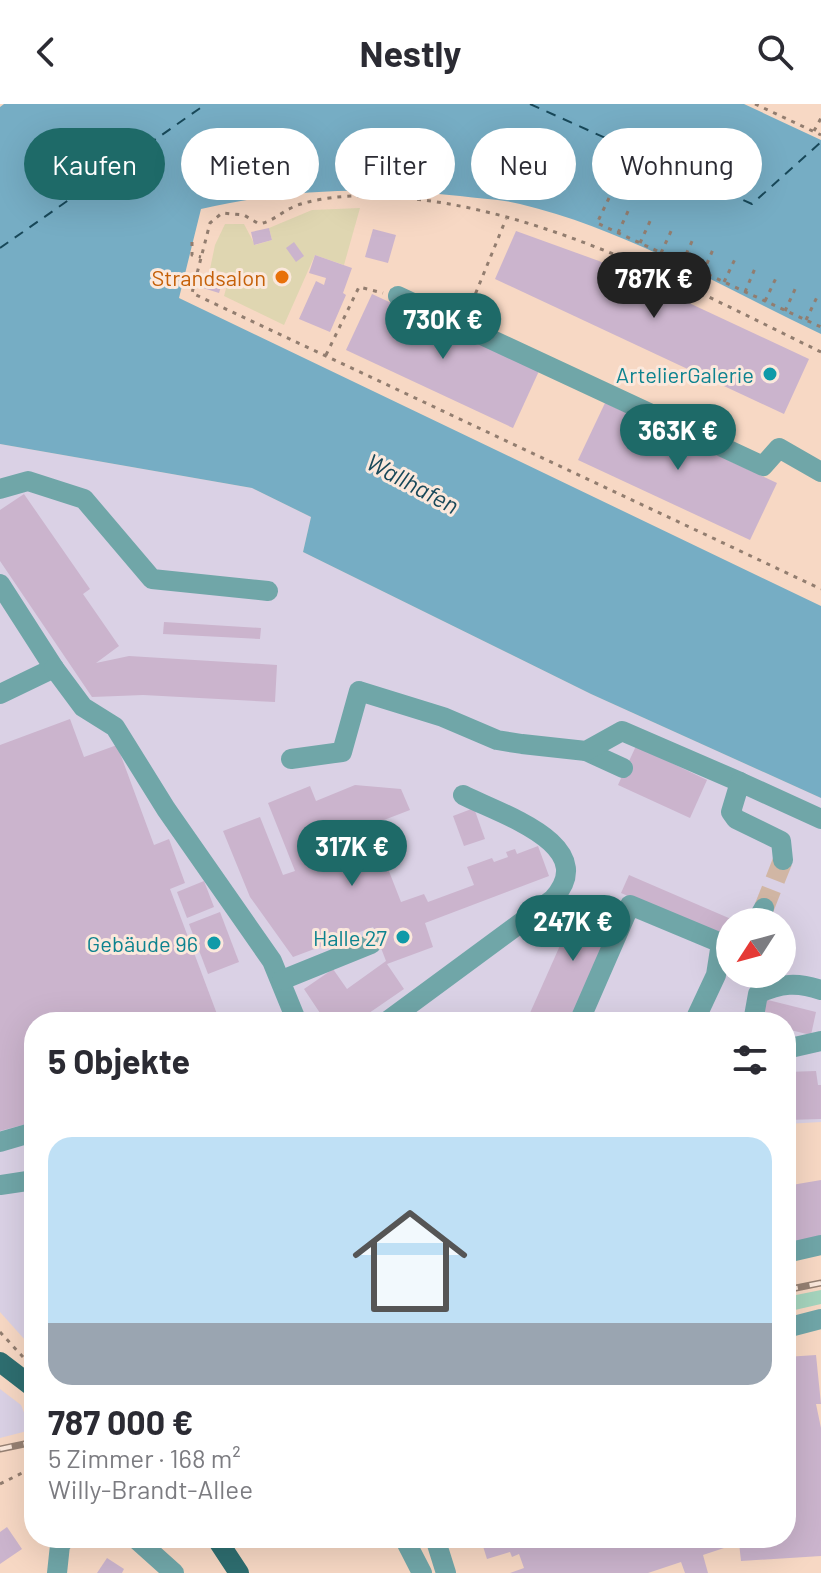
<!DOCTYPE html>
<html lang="de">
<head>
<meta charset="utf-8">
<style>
	body { margin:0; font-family:Barlow,sans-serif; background:#f2f2f3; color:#2b2b33; height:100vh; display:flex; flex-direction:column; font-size:30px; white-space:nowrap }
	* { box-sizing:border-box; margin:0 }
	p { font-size:26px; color:#7c7c81 }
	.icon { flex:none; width:44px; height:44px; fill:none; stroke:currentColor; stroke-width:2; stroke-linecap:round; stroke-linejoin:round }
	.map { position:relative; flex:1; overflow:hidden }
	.details { position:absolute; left:24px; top:908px; width:772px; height:536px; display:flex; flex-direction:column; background:#fff; border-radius:32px; box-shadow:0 8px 32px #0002 }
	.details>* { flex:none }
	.top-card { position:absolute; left:24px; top:24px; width:774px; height:72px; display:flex; gap:16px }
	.needle { width:52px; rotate:234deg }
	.controls { position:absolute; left:716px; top:804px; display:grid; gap:16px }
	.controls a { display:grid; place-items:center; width:80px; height:80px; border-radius:50%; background:#fff; box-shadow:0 8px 32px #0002; font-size:40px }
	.price { position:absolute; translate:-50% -68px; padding:0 18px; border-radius:28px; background:#1e6a68; color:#fff; font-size:26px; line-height:52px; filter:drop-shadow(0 2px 4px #0008) }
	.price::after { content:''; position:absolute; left:50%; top:48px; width:24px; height:18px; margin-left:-12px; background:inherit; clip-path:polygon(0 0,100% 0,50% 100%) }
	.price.current { background:#222; color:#fff }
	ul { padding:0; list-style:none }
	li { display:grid; align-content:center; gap:16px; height:424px; padding:0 24px }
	li span { display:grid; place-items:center; height:248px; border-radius:24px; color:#555 }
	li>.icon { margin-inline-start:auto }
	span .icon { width:144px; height:144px; fill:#fffc; stroke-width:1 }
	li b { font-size:34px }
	h2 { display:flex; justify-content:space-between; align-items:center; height:96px; padding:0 24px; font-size:34px }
	.pill { padding:0 28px; border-radius:36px; background:#fff; box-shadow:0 8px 32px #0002; font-size:28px; line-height:72px }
	.pill.current { background:#1e6a68; color:#fff }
	header { display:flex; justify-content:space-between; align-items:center; height:104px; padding:0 24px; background:#fff; font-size:36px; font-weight:700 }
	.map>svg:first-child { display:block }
</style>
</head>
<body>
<header><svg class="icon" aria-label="back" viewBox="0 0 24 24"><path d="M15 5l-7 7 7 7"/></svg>Nestly<svg class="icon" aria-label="search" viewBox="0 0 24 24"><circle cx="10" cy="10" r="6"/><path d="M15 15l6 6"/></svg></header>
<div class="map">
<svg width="821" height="1469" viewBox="0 0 821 1469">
	<rect width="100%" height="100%" fill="#f7d8c4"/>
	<!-- industrial -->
	<g fill="#dad1e5" fill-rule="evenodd">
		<path d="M0,340L252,384L311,413L303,448L591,590L821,694V1018L786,1020V918H34V1246L0,1208ZM730,818H782V870H730Z"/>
		<path d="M0,1285L21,1301L31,1326L0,1334Z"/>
	</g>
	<!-- green -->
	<path fill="#a5d4bd" d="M821,1186V1200L786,1208V1193Z"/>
	<!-- sand -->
	<path fill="#dfd6b1" d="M360,104L344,161L315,151L284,221L224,192L230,170L210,165L215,141L225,120H244L255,141L272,136L269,124L312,106Z"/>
	<!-- water -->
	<path fill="#76adc4" d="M4,0H744L821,36V230C724,184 625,125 520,100C501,95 480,95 460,92C372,82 287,85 201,105L179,194L821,502V694L591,590L303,448L311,413L252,384L0,340V3Z"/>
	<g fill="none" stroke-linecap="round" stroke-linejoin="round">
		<!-- ferry -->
		<g stroke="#184859" stroke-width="2" stroke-dasharray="10 8" stroke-linecap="butt">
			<path d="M530,0L752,100L821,38"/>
			<path d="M0,144L206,0"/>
		</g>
	</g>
	<!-- building -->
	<g fill="#cbb4cd">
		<path d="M269,124L272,136L254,141L251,128Z"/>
		<path d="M373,125L396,131L388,159L365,153Z"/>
		<path d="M516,127L599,157L809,255L784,310L495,175Z"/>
		<path d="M294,138L304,152L296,158L286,144Z"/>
		<path d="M315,151L352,164L343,189L346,191L330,228L299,215L316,177L324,181L326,174L309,169Z"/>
		<path d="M207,168L224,173L219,189L203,184Z"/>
		<path d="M372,190L539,267L513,324L346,246Z"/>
		<path d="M605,299L777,379L750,436L578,356Z"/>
		<path d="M24,390L90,485L83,490L119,542L96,559L129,552L277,561L275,598L143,591L92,593L0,457V406Z"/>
		<path d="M164,518L261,524L260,535L163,530Z"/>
		<path d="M70,615L84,653L117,641L154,741L169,735L185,779L170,785L220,918H34V1018L0,1027V641Z"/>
		<path d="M636,642L707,676L690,714L618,681Z"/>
		<path d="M355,681L401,685L410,706L371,721L401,798L424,790L428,798L474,781L467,763L492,754L494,758L508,753L506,748L515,745L517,750L538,742L549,772L425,819L433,843L387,860L404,885L356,918H326L304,885L333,865L347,885L386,857L373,823L293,853L250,793L223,727L260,713L283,771L295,767L268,699L310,682L316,697Z"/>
		<path d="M474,704L485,735L464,742L453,712Z"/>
		<path d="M629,771L738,818H730V836L621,789Z"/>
		<path d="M204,777L214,803L187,814L177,788Z"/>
		<path d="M582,792L618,808L570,918H526Z"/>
		<path d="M220,808L239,858L208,870L189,820Z"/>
		<path d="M764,895L816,908L811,931L786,925V918H758Z"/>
		<path d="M440,909L451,912L455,918H430Z"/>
		<path d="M816,967L818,981H821V1015L786,1016V968Z"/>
		<path d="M821,1076V1134L786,1141V1082Z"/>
		<path d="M816,1251L821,1300H816L821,1324V1452L741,1457L739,1439L703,1451L708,1469H685L681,1458L648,1469H510L524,1464L519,1450L512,1453L510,1448L487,1455L481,1436L486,1434H786V1253Z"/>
		<path d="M7,1423L22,1445L0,1460V1428Z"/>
		<path d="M107,1454L124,1465L122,1469H97Z"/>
	</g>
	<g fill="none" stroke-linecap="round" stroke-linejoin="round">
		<!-- minor-tunnel -->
		<path stroke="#d1b6a4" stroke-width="20" stroke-dasharray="20 10" stroke-linecap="butt" d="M764,804L783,756"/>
		<!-- path -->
		<g stroke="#927d6f" stroke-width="3" stroke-dasharray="4 6" stroke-linecap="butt">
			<path d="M755,0L821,31"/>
			<path d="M814,27L821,14"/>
			<path d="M609,94L597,119L821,223"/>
			<path d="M618,129L630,103"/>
			<path d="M192,138V151L201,153"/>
			<path d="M640,139L652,113"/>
			<path d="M661,149L673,123"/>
			<path d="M682,159L694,133"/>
			<path d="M703,169L714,143"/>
			<path d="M724,178L736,153"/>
			<path d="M745,188L756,162"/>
			<path d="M765,197L777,172"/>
			<path d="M785,207L797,181"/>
			<path d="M468,208L506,115"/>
			<path d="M806,216L818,191"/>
			<path d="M821,248C679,179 519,90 357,92C339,92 306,96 291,104C279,110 273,117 259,120L244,111L222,109L210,119L192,189L821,485"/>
			<path d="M326,251L359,183L383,189"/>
			<path d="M0,1228L23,1253"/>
			<path d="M0,1380L34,1363"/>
		</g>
		<!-- minor -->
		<g stroke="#70a6a8" stroke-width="20">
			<path d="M398,192L763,362L779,344L821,368"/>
			<path d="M0,385L28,377L84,395L152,475L268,487"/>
			<path d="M0,480L54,564L0,590"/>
			<path d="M54,564L83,603L115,623L166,705L272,857L297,918"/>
			<path d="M586,647L623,664"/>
			<path d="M291,655L342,648L359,587L443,613L497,636L522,640L586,647L622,627L740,678"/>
			<path d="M783,756L781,737L736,715L731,708L740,678L821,715"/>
			<path d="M756,818L764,804"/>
			<path d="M282,876L371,840"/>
			<path d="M386,918L553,795C602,741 500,710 463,691"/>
			<path d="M579,918L630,801L721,839L716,871L694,918"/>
			<path d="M753,918L758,890C780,879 798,878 821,886"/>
			<path d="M786,945L821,937"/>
			<path d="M0,1038L34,1028"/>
			<path d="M0,1081L34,1076"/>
			<path d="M786,1149L821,1141"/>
			<path d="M786,1224L821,1215"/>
			<path d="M135,1434L174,1469"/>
			<path d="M404,1434L422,1469"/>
			<path d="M435,1434L446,1469"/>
			<path d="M57,1469L60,1441L66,1434"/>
		</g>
		<!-- major -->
		<g stroke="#2e6e70" stroke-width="20">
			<path d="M0,1258L34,1284"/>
			<path d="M216,1434L239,1469"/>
		</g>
		<defs>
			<g id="rail">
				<path d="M786,1186L821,1179"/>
				<path d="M0,1345L34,1338"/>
			</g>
		</defs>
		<!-- rail casing -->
		<use href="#rail" stroke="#968173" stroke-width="7"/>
		<!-- rail -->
		<use href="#rail" stroke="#fbe8dc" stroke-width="4" stroke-dasharray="12" stroke-linecap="butt"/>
	</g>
	<!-- markers -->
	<circle fill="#e8710a" stroke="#fbe8dc" stroke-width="3" cx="282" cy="173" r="8"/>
	<g fill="#0f9aa8" stroke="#fbe8dc" stroke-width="3">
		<circle cx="770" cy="270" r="8"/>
		<circle cx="403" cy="833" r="8"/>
		<circle cx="214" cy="839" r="8"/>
	</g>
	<g text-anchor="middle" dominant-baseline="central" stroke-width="6" stroke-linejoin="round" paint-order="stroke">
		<!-- food labels -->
		<g font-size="22" fill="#c56008" stroke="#fbe8dc" text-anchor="end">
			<text x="266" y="173">Strandsalon</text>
		</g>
		<!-- culture labels -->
		<g font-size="22" fill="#0d838f" stroke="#fbe8dc" text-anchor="end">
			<text x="754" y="270">ArtelierGalerie</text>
			<text x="387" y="833">Halle 27</text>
			<text x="198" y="839">Gebäude 96</text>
		</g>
		<!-- water labels -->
		<g font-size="24" font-style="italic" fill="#184859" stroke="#fbe8dc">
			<text transform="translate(413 379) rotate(28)">Wallhafen</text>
		</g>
	</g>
</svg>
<div class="controls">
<a><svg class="needle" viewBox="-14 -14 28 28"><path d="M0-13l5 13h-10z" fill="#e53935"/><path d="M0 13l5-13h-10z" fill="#7c7c81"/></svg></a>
</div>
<b class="price current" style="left:654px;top:216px">787K €</b>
<b class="price" style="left:443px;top:257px">730K €</b>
<b class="price" style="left:678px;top:368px">363K €</b>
<b class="price" style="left:352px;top:784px">317K €</b>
<b class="price" style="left:573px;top:859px">247K €</b>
<div class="top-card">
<a class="pill current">Kaufen</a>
<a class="pill">Mieten</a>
<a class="pill">Filter</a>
<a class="pill">Neu</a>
<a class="pill">Wohnung</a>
</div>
<section class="details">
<h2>5 Objekte<svg class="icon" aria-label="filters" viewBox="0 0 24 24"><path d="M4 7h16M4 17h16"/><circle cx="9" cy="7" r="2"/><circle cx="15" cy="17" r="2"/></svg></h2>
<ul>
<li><span style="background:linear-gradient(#bfe0f5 75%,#9aa5b1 0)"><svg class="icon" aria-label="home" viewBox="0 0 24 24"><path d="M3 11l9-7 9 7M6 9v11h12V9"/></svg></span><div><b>787 000 €</b><p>5 Zimmer · 168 m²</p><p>Willy-Brandt-Allee</p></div></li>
</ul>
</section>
</div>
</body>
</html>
